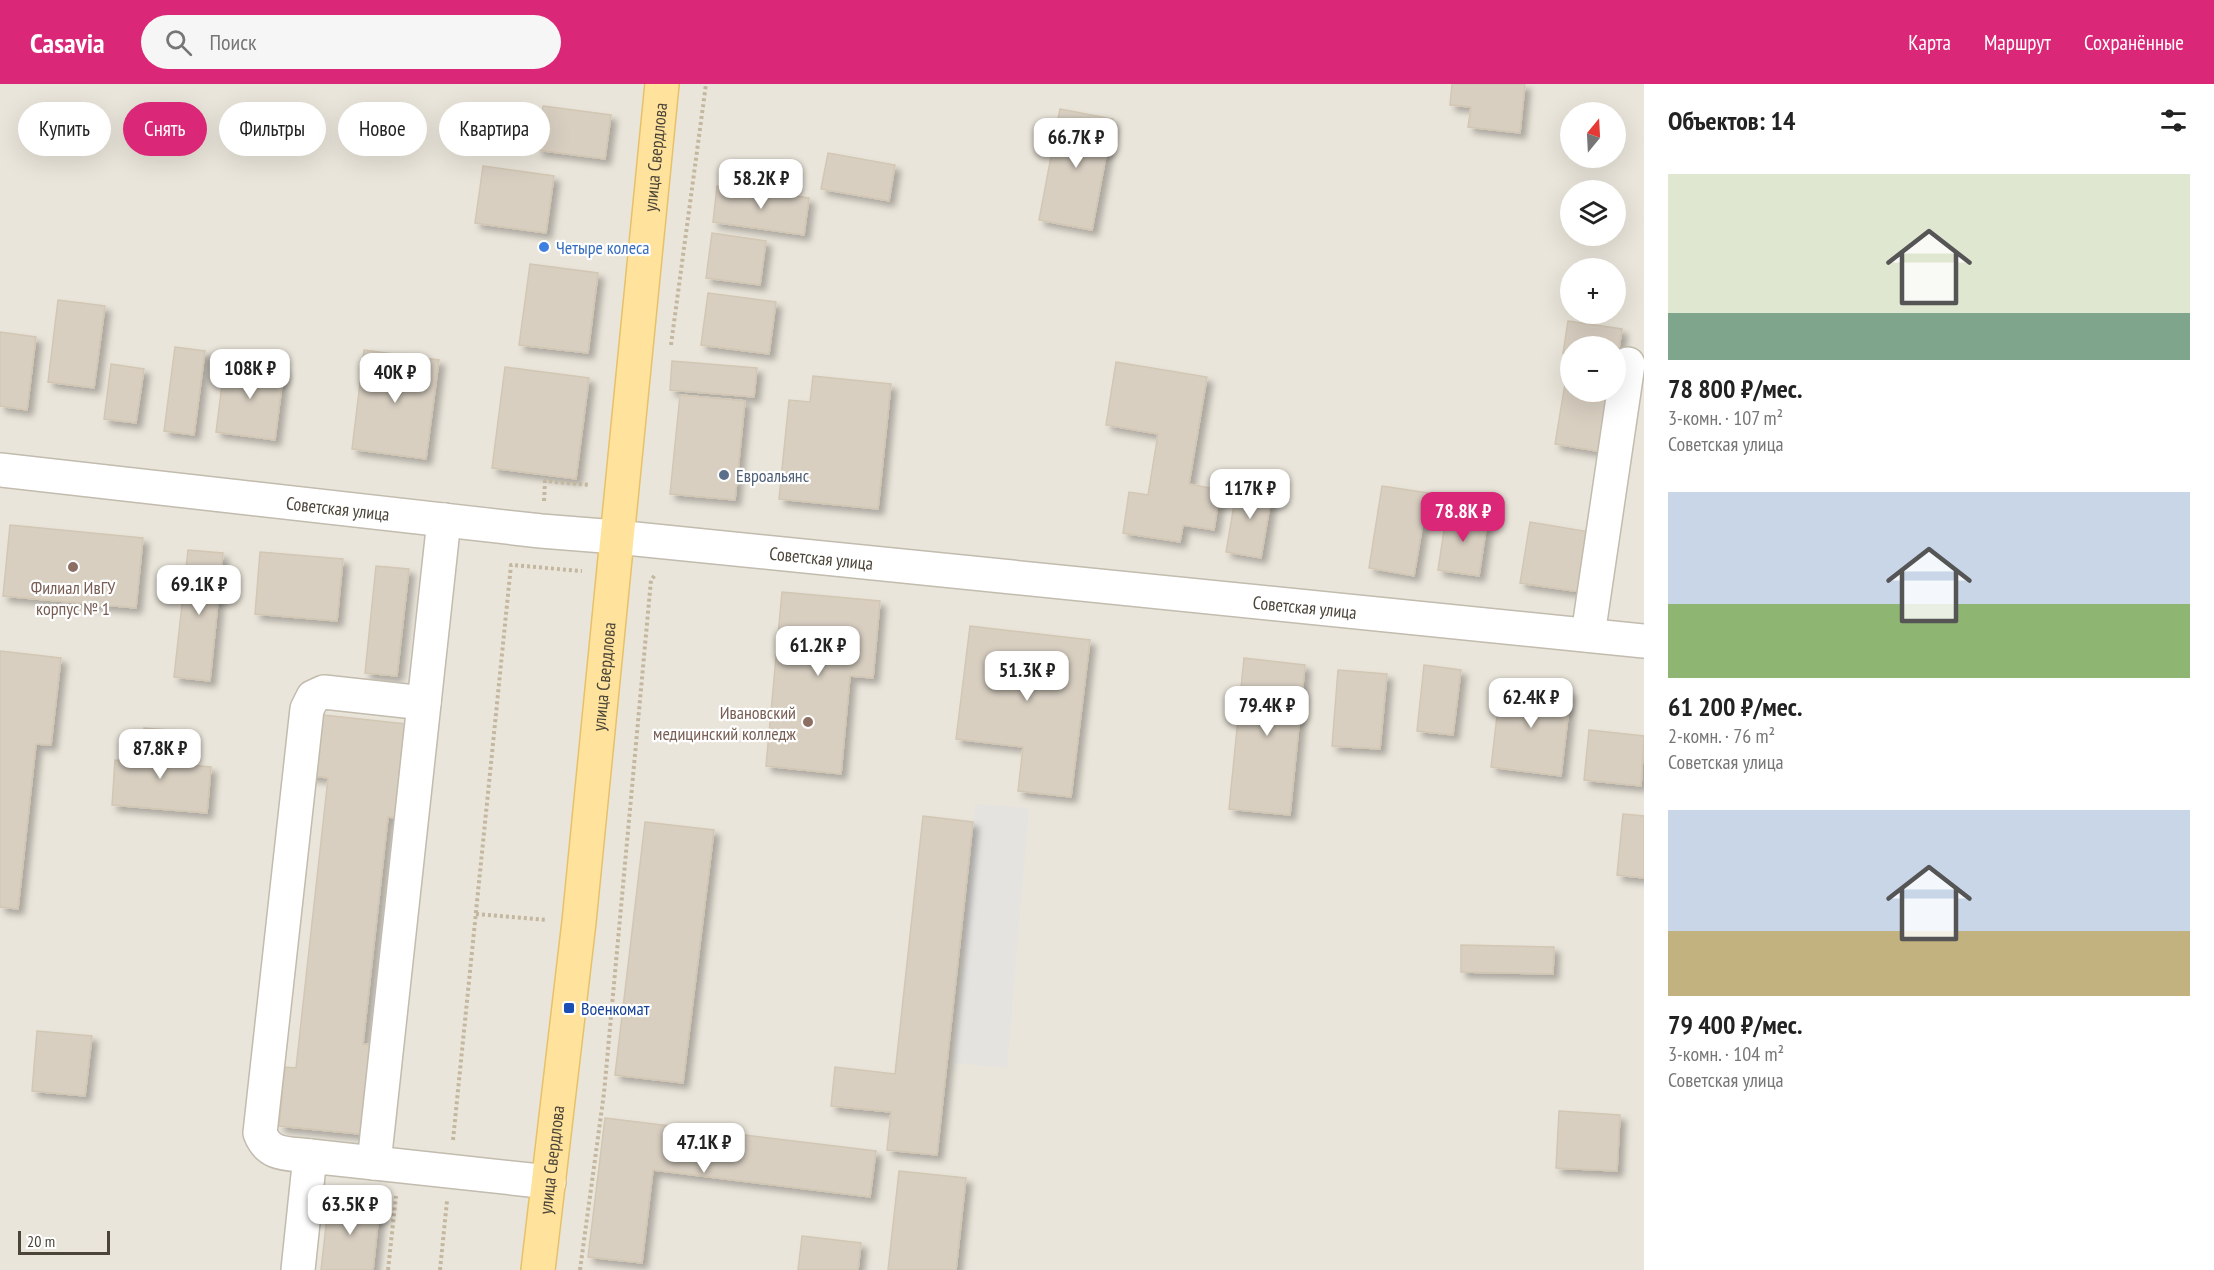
<!DOCTYPE html>
<html lang="ru">
<head>
<meta charset="utf-8">
<style>
	body { margin:0; font-family:"PT Sans Narrow",sans-serif; background:#f6f6f6; color:#222; height:100vh; display:flex; flex-direction:column; font-size:22px; white-space:nowrap }
	* { box-sizing:border-box; margin:0 }
	p { font-size:20px; color:#767676 }
	.icon { flex:none; width:33px; height:33px; fill:none; stroke:currentColor; stroke-width:2; stroke-linecap:round; stroke-linejoin:round }
	.map { position:relative; flex:1; overflow:hidden }
	.sheet { display:flex; flex-direction:column; background:#fff; width:570px }
	.sheet>* { flex:none }
	.top-card { position:absolute; left:18px; top:18px; width:570px; height:54px; display:flex; gap:12px }
	.needle { width:39px; rotate:18deg }
	.tools { position:absolute; left:1560px; top:18px; display:grid; gap:12px }
	.tools a { display:grid; place-items:center; width:66px; height:66px; border-radius:50%; background:#fff; box-shadow:0 6px 24px #0002; font-size:30px }
	.scale { position:absolute; left:18px; bottom:15px; width:92px; box-sizing:border-box; padding-left:6px; border:3px solid #4b4439; border-top:0; font-size:16px; line-height:21px; white-space:nowrap; color:#4b4439; -webkit-text-stroke:4px #fff; paint-order:stroke }
	.price { position:absolute; translate:-50% -51px; padding:0 14px; border-radius:12px; background:#fff; color:#222; font-size:20px; line-height:39px; filter:drop-shadow(0 2px 3px #0008) }
	.price::after { content:''; position:absolute; left:50%; top:36px; width:18px; height:14px; margin-left:-9px; background:inherit; clip-path:polygon(0 0,100% 0,50% 100%) }
	.price.current { background:#db2777; color:#fff }
	ul { padding:0; list-style:none }
	li { display:grid; align-content:center; gap:12px; height:318px; padding:0 24px }
	li span { display:grid; place-items:center; height:186px; border-radius:0px; color:#555 }
	li>.icon { margin-inline-start:auto }
	span .icon { width:108px; height:108px; fill:#fffc; stroke-width:1 }
	li b { font-size:26px }
	h2 { display:flex; justify-content:space-between; align-items:center; height:72px; padding:0 24px; font-size:26px }
	.pill { padding:0 21px; border-radius:27px; background:#fff; box-shadow:0 6px 24px #0002; font-size:21px; line-height:54px }
	.pill.current { background:#db2777; color:#fff }
	header { display:flex; align-items:center; gap:36px; box-sizing:border-box; height:84px; padding:0 30px; background:#db2777; color:#fff }
	header strong { font-size:28px }
	nav { display:flex; gap:33px; margin-inline-start:auto; font-size:21px }
	.search { width:420px; height:54px; background:#f6f6f6; display:flex; align-items:center; gap:15px; box-sizing:border-box; padding:0 21px; border-radius:33px; color:#767676; font-size:22px }
	main { display:flex; flex:1; min-height:0 }
	.map>svg:first-child { display:block }
</style>
</head>
<body>
<header>
<strong>Casavia</strong>
<div class="search"><svg class="icon" aria-label="search" viewBox="0 0 24 24"><circle cx="10" cy="10" r="6"/><path d="M15 15l6 6"/></svg>Поиск</div>
<nav><a>Карта</a><a>Маршрут</a><a>Сохранённые</a></nav>
</header>
<main>
<div class="map">
<svg width="1644" height="1186" viewBox="0 0 1644 1186">
	<defs>
		<filter id="shadow"><feDropShadow dx="5.5" dy="5.5" stdDeviation="3" flood-color="#0004"/></filter>
	</defs>
	<rect width="100%" height="100%" fill="#f6f3ec"/>
	<!-- residential -->
	<path fill="#eae5da" fill-rule="evenodd" d="M0,0H1644V1186H0ZM1570,28H1616V74H1570ZM1570,106H1616V152H1570ZM1570,184H1616V230H1570ZM1570,262H1616V308H1570Z"/>
	<!-- parking -->
	<path fill="#e5e3e0" d="M975,720L1029,724L1007,984L954,979Z"/>
	<!-- building -->
	<g fill="#d8cfc1" stroke="#d3c7b4" stroke-width="1.5" filter="url(#shadow)">
		<path d="M1452,0H1525L1520,49L1468,43L1471,23L1450,21Z"/>
		<path d="M543,22L611,31L605,75L537,66Z"/>
		<path d="M1060,25L1113,35L1092,146L1039,136Z"/>
		<path d="M828,69L895,81L889,117L821,105Z"/>
		<path d="M483,82L554,92L546,149L475,139Z"/>
		<path d="M717,102L809,114L804,151L713,138Z"/>
		<path d="M712,149L766,157L760,201L706,194Z"/>
		<path d="M530,180L598,189L588,269L519,261Z"/>
		<path d="M708,209L776,218L769,270L701,261Z"/>
		<path d="M58,216L105,222L94,304L48,298Z"/>
		<path d="M1568,237L1622,245L1616,284V262H1570V308H1612L1602,368L1555,360L1570,270L1563,269Z"/>
		<path d="M0,248L36,253L27,326L0,322Z"/>
		<path d="M175,263L205,267L194,351L164,347Z"/>
		<path d="M364,266L439,276L426,375L352,365Z"/>
		<path d="M225,277L284,285L275,356L216,348Z"/>
		<path d="M672,277L757,284L754,313L670,306Z"/>
		<path d="M1116,278L1207,293L1189,400L1220,406L1214,446L1183,441L1180,458L1123,449L1129,408L1148,411L1158,350L1106,341Z"/>
		<path d="M111,280L144,285L136,339L104,335Z"/>
		<path d="M505,283L589,294L576,395L492,384Z"/>
		<path d="M813,292L891,300L878,425L779,415L789,316L810,318Z"/>
		<path d="M680,311L745,317L735,416L670,410Z"/>
		<path d="M1238,397L1273,403L1261,474L1226,468Z"/>
		<path d="M1382,402L1428,409L1414,492L1369,484Z"/>
		<path d="M1447,426L1488,432L1479,492L1438,486Z"/>
		<path d="M1530,438L1590,448L1580,508L1520,499Z"/>
		<path d="M10,441L143,454L136,524L3,512Z"/>
		<path d="M188,466L223,469L210,597L174,593Z"/>
		<path d="M260,468L343,475L337,537L255,530Z"/>
		<path d="M376,482L409,485L397,592L365,589Z"/>
		<path d="M782,508L880,517L873,594L850,592L841,690L766,682Z"/>
		<path d="M970,542L1090,556L1071,713L1018,707L1023,663L956,655Z"/>
		<path d="M0,567L61,574L51,661L36,660L18,825L0,823Z"/>
		<path d="M1244,574L1305,581L1290,731L1229,725Z"/>
		<path d="M1424,581L1461,586L1453,651L1417,647Z"/>
		<path d="M1338,586L1387,590L1380,665L1332,662Z"/>
		<path d="M1501,598L1571,607L1561,692L1491,683Z"/>
		<path d="M314,630L406,640L396,734L388,733L363,960L380,962L370,1051L279,1042L285,983L296,984L328,694L307,691Z"/>
		<path d="M144,644L169,646L167,679L211,683L207,729L112,721L115,676L141,678Z"/>
		<path d="M1589,646L1644,652L1641,702L1584,696Z"/>
		<path d="M1623,730L1644,732V794L1617,791Z"/>
		<path d="M923,732L973,738L937,1071L887,1066L891,1028L831,1022L835,983L895,990Z"/>
		<path d="M645,738L714,746L683,999L615,991Z"/>
		<path d="M1461,861L1554,863L1553,890L1461,888Z"/>
		<path d="M37,947L92,952L85,1012L32,1007Z"/>
		<path d="M1559,1027L1620,1031L1617,1087L1556,1084Z"/>
		<path d="M605,1034L876,1067L870,1113L653,1086L642,1179L588,1173Z"/>
		<path d="M899,1087L966,1094L956,1186H888Z"/>
		<path d="M329,1115L380,1120L373,1186H321Z"/>
		<path d="M802,1152L861,1159L858,1186H798Z"/>
	</g>
	<g fill="none" stroke-linecap="round" stroke-linejoin="round">
		<defs>
			<g id="minor">
				<path id="s1" d="M0,386L541,447L616,453L1644,557"/>
				<path d="M1588,551L1628,280"/>
				<path d="M310,1072C289,1069 269,1073 260,1049L307,625L313,613L324,608L424,619"/>
				<path d="M374,1079L444,436"/>
				<path d="M298,1186L310,1072L549,1098"/>
			</g>
			<g id="major">
				<path id="s2" d="M538,1186L579,838L662,0"/>
			</g>
		</defs>
		<!-- minor casing -->
		<use href="#minor" stroke="#c2bbae" stroke-width="36"/>
		<!-- major casing -->
		<use href="#major" stroke="#e6c16a" stroke-width="36"/>
		<!-- path -->
		<g stroke="#c4b79f" stroke-width="4" stroke-dasharray="3 3" stroke-linecap="butt">
			<path d="M671,261L706,0"/>
			<path d="M544,417L545,397L590,401"/>
			<path d="M476,830L547,836"/>
			<path d="M453,1056L511,481L582,487"/>
			<path d="M388,1186L396,1112"/>
			<path d="M440,1186L447,1117"/>
			<path d="M580,1186L604,1009L651,496L656,490"/>
		</g>
		<!-- minor -->
		<use href="#minor" stroke="#fff" stroke-width="33"/>
		<!-- major -->
		<use href="#major" stroke="#ffe39c" stroke-width="33"/>
	</g>
	<!-- markers -->
	<circle fill="#3f7fe0" stroke="#fff" stroke-width="2" cx="544" cy="163" r="6"/>
	<circle fill="#5c6f8a" stroke="#fff" stroke-width="2" cx="724" cy="391" r="6"/>
	<g fill="#8d6e63" stroke="#fff" stroke-width="2">
		<circle cx="73" cy="483" r="6"/>
		<circle cx="808" cy="638" r="6"/>
	</g>
	<rect fill="#1a4fb4" stroke="#fff" stroke-width="2" x="563" y="918" width="12" height="12" rx="3"/>
	<g text-anchor="middle" dominant-baseline="central" stroke-width="4.5" stroke-linejoin="round" paint-order="stroke">
		<!-- street labels -->
		<g font-size="18" fill="#4b4439" stroke="#fff">
			<text stroke="none"><textPath href="#s2" startOffset="1119">улица Свердлова</textPath></text>
			<text stroke="none"><textPath href="#s1" startOffset="340">Советская улица</textPath></text>
			<text stroke="none"><textPath href="#s1" startOffset="826">Советская улица</textPath></text>
			<text stroke="none"><textPath href="#s1" startOffset="1312">Советская улица</textPath></text>
			<text stroke="none"><textPath href="#s2" startOffset="597">улица Свердлова</textPath></text>
			<text stroke="none"><textPath href="#s2" startOffset="111">улица Свердлова</textPath></text>
		</g>
		<!-- shop labels -->
		<g font-size="18" fill="#366cbe" stroke="#fff" text-anchor="start">
			<text x="556" y="163">Четыре колеса</text>
		</g>
		<!-- service labels -->
		<g font-size="18" fill="#4e5e75" stroke="#fff" text-anchor="start">
			<text x="736" y="391">Евроальянс</text>
		</g>
		<!-- education labels -->
		<g font-size="18" fill="#785e54" stroke="#fff">
			<text x="73" y="503">Филиал ИвГУ<tspan x="73" dy="21">корпус № 1</tspan></text>
			<text x="796" y="628" text-anchor="end">Ивановский<tspan x="796" dy="21">медицинский колледж</tspan></text>
		</g>
		<!-- transit labels -->
		<g font-size="18" fill="#164399" stroke="#fff" text-anchor="start">
			<text x="581" y="924">Военкомат</text>
		</g>
	</g>
</svg>
<div class="tools">
<a><svg class="needle" viewBox="-14 -14 28 28"><path d="M0-13l5 13h-10z" fill="#e53935"/><path d="M0 13l5-13h-10z" fill="#767676"/></svg></a>
<a><svg class="icon" aria-label="layers" viewBox="0 0 24 24"><path d="M12 4l9 5-9 5-9-5zM3 14l9 5 9-5"/></svg></a>
<a>+</a>
<a>−</a>
</div>
<div class="scale">20 m</div>
<b class="price" style="left:1076px;top:85px">66.7K ₽</b>
<b class="price" style="left:761px;top:126px">58.2K ₽</b>
<b class="price" style="left:250px;top:316px">108K ₽</b>
<b class="price" style="left:395px;top:320px">40K ₽</b>
<b class="price" style="left:1250px;top:436px">117K ₽</b>
<b class="price current" style="left:1463px;top:459px">78.8K ₽</b>
<b class="price" style="left:199px;top:532px">69.1K ₽</b>
<b class="price" style="left:818px;top:593px">61.2K ₽</b>
<b class="price" style="left:1027px;top:618px">51.3K ₽</b>
<b class="price" style="left:1531px;top:645px">62.4K ₽</b>
<b class="price" style="left:1267px;top:653px">79.4K ₽</b>
<b class="price" style="left:160px;top:696px">87.8K ₽</b>
<b class="price" style="left:704px;top:1090px">47.1K ₽</b>
<b class="price" style="left:350px;top:1152px">63.5K ₽</b>
<div class="top-card">
<a class="pill">Купить</a>
<a class="pill current">Снять</a>
<a class="pill">Фильтры</a>
<a class="pill">Новое</a>
<a class="pill">Квартира</a>
</div>
</div>
<section class="sheet">
<h2>Объектов: 14<svg class="icon" aria-label="filters" viewBox="0 0 24 24"><path d="M4 7h16M4 17h16"/><circle cx="9" cy="7" r="2"/><circle cx="15" cy="17" r="2"/></svg></h2>
<ul>
<li><span style="background:linear-gradient(#dfe7d0 75%,#7fa58c 0)"><svg class="icon" aria-label="home" viewBox="0 0 24 24"><path d="M3 11l9-7 9 7M6 9v11h12V9"/></svg></span><div><b>78 800 ₽/мес.</b><p>3-комн. · 107 m²</p><p>Советская улица</p></div></li>
<li><span style="background:linear-gradient(#c9d6e8 60%,#8fb573 0)"><svg class="icon" aria-label="home" viewBox="0 0 24 24"><path d="M3 11l9-7 9 7M6 9v11h12V9"/></svg></span><div><b>61 200 ₽/мес.</b><p>2-комн. · 76 m²</p><p>Советская улица</p></div></li>
<li><span style="background:linear-gradient(#c9d6e8 65%,#c2b280 0)"><svg class="icon" aria-label="home" viewBox="0 0 24 24"><path d="M3 11l9-7 9 7M6 9v11h12V9"/></svg></span><div><b>79 400 ₽/мес.</b><p>3-комн. · 104 m²</p><p>Советская улица</p></div></li>
</ul>
</section>
</main>
</body>
</html>
